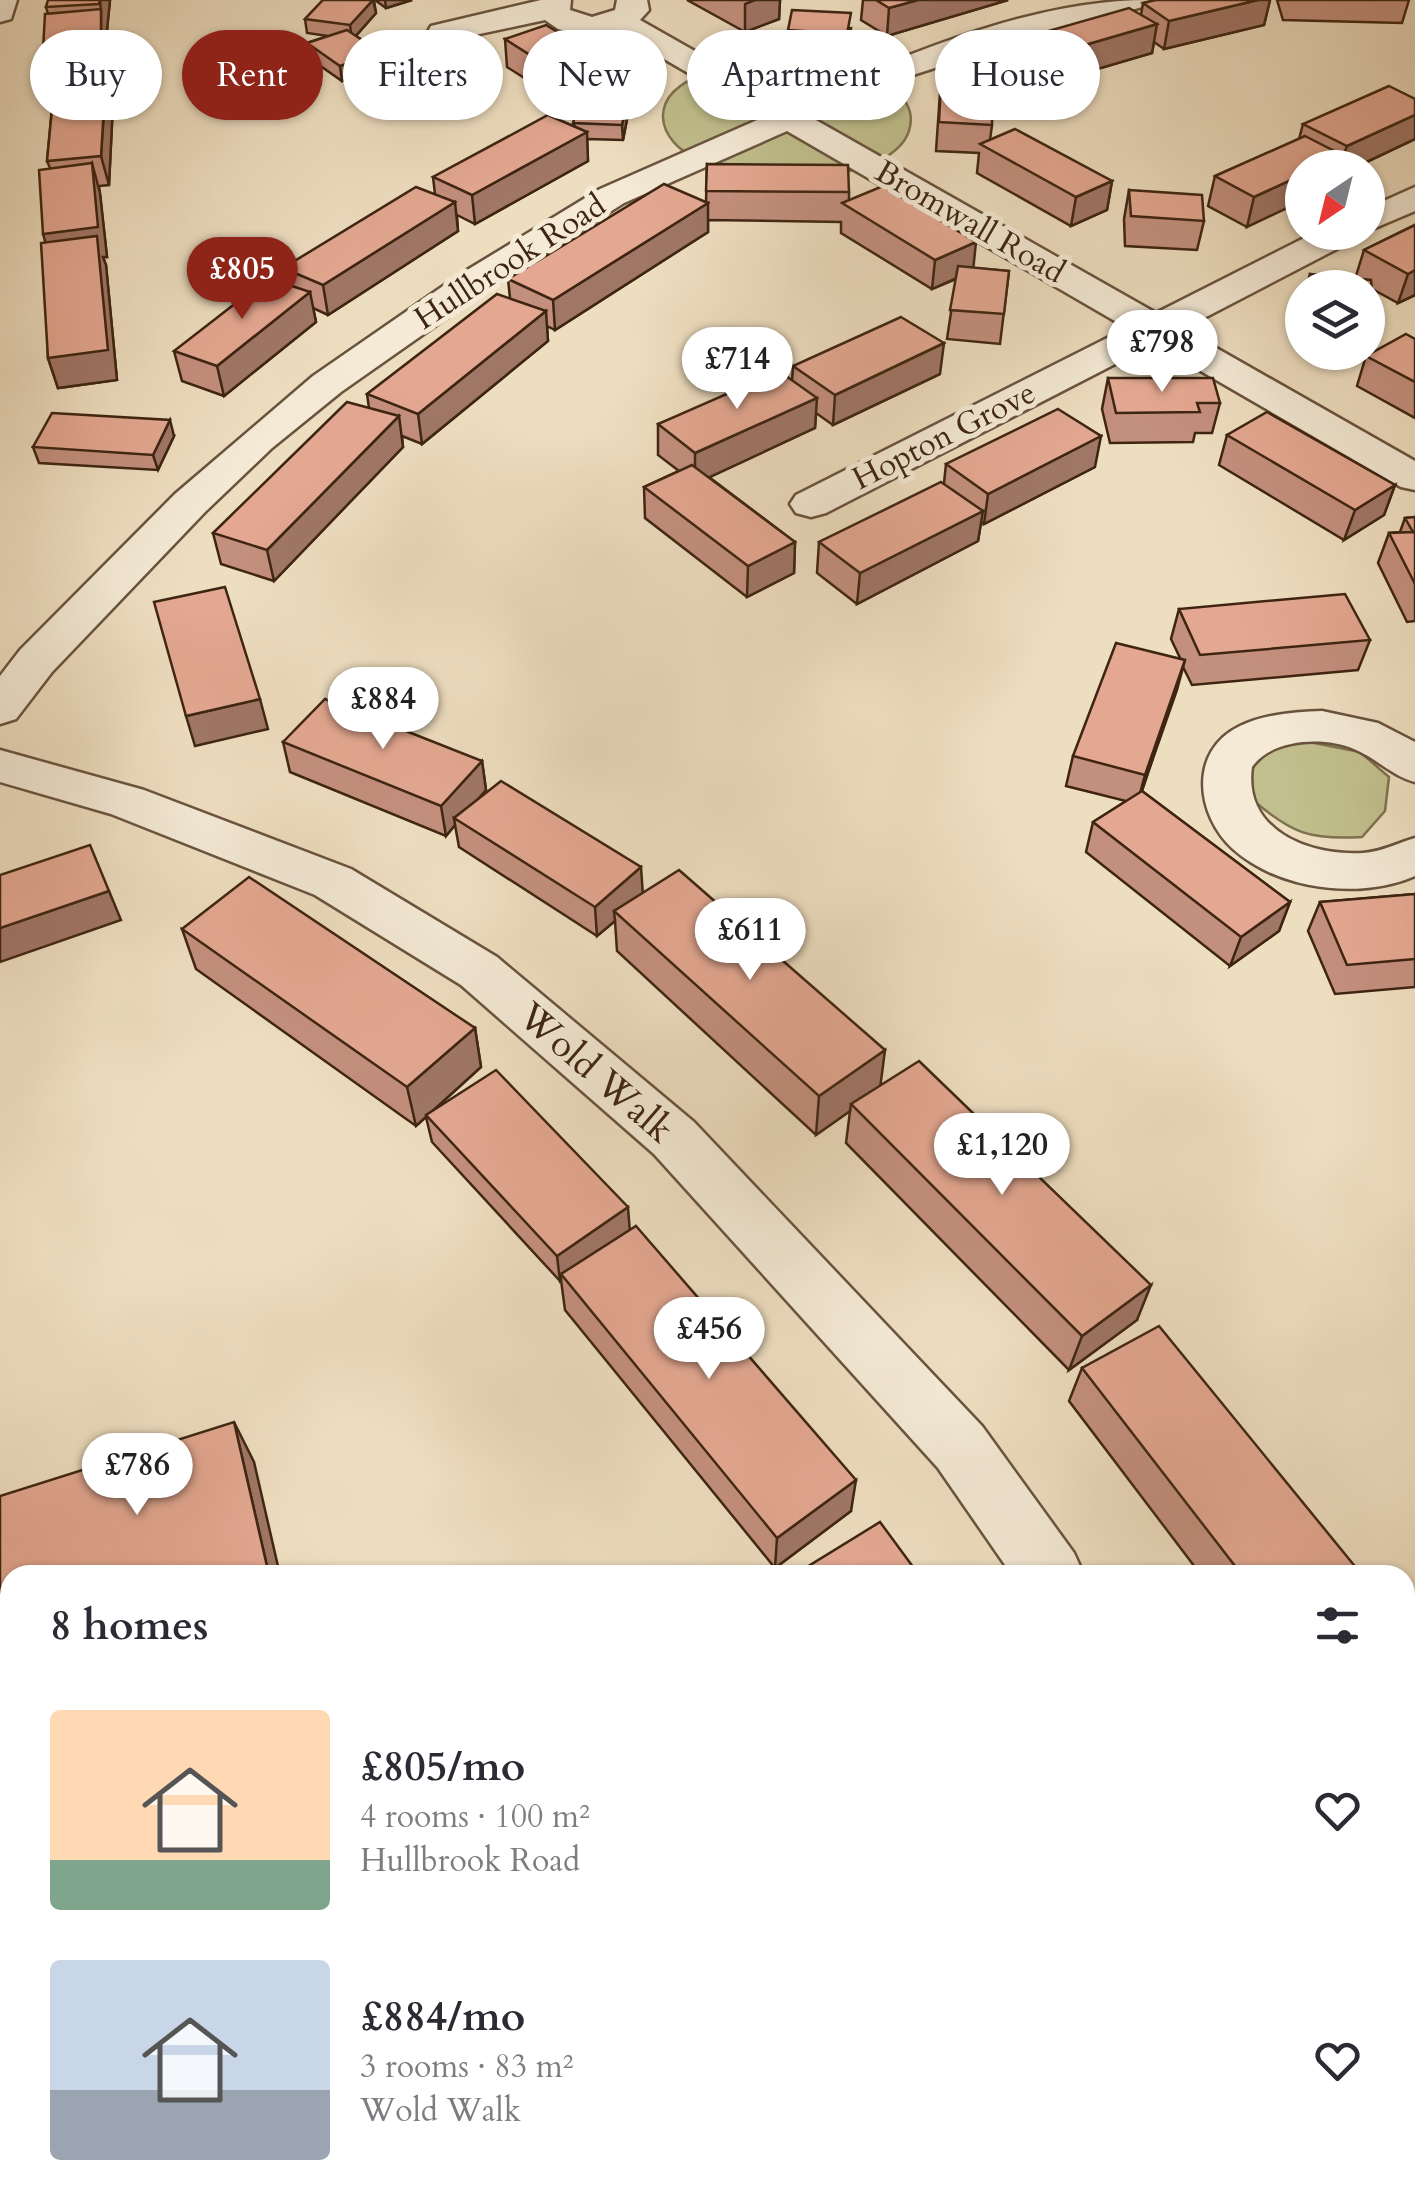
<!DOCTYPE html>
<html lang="en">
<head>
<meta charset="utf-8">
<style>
	body { margin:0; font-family:Cardo,serif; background:#f2f2f3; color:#2b2b33; height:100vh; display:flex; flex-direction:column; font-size:38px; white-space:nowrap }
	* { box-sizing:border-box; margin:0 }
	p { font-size:32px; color:#7c7c81 }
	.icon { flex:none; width:55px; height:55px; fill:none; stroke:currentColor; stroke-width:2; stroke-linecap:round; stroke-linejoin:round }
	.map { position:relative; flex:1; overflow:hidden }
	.details { position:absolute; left:0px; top:1565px; width:1415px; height:640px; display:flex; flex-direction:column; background:#fff; border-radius:30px 30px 0 0; box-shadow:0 2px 8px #0004 }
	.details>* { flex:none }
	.guide { position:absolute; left:30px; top:30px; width:1355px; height:90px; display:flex; gap:20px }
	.needle { width:65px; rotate:215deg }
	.fabs { position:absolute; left:1285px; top:150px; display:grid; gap:20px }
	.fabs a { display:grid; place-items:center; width:100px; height:100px; border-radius:50%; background:#fff; box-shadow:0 2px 8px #0004; font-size:50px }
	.price { position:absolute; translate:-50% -85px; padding:0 22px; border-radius:35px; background:#fff; color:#222; font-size:32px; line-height:65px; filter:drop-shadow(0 2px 5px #0008) }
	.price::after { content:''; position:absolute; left:50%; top:60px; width:30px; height:22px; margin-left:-15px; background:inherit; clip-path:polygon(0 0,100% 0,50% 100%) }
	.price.selected { background:#8f2418; color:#fff }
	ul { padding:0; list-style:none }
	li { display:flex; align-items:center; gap:30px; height:250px; padding:0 50px }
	li span { display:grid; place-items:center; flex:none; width:280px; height:200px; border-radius:10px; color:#555 }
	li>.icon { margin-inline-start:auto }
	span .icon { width:120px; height:120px; fill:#fffc; stroke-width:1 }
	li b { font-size:42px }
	h2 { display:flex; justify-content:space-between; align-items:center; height:120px; padding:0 50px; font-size:42px }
	.tag { padding:0 35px; border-radius:45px; background:#fff; box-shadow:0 2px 8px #0004; font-size:35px; line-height:90px }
	.tag.selected { background:#8f2418; color:#fff }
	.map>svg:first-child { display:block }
</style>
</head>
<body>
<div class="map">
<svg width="1415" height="2205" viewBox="0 0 1415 2205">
	<rect width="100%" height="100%" fill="#eedec0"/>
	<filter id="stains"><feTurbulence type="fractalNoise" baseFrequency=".002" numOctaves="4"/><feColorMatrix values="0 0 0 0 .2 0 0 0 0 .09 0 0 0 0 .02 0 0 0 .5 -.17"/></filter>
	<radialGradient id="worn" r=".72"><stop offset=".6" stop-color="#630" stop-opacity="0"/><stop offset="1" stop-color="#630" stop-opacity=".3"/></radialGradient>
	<!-- green -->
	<g fill="#c1bf8d" stroke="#807250" stroke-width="2.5">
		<path d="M775,60C814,61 896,66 910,112C912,122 910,132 904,141C868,189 743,183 695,158C680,151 664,136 663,118C661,73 742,63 775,60Z"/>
		<path d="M1299,740L1360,752L1389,777L1385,811L1362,837C1311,840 1292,834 1253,800L1251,769L1269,751Z"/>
	</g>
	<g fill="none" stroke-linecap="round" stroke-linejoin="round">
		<defs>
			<g id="minor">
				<path d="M0,0H17L11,19L0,22Z"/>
				<path d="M541,0H571L570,10L592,17L615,10L617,0H647L649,10L640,20L790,105C902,57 1027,0 1150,0L1146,6L1025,39L916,74L814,119L1156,313L1316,232H1361L1356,239L1183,329L1415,461V490L1401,487L1154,344L826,513L811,517L796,513L790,504L796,495L1127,328L787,131L624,203L485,291L341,392L272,448L205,512L52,672L16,719L0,724V676L20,650L175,494L313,376L459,275L600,189L764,117L616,31L580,34L558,29L545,20L442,42L431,40L427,33L431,26Z"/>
				<path d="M1415,187V211L1368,231V208Z"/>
				<path d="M1322,711L1378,723L1415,742V782C1392,776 1376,758 1354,749C1324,736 1271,739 1252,767C1243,830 1308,856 1363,853C1381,852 1398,843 1415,838V876C1360,900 1279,890 1233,849C1196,815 1188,751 1240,726C1265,714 1295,712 1322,711Z"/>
				<path d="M0,750L144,790L351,869L497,957L694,1122L982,1426L1074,1553L1084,1575H1012L938,1468L654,1154L461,985L315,895L111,814L0,782Z"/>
				<path d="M1405,2164L1415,2173V2205H1348L1344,2195H1405Z"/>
			</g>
		</defs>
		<!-- minor casing -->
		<use href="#minor" stroke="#6a533e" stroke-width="5"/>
		<!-- minor -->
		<use href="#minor" fill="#f4ead6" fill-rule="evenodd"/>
	</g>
	<!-- wall -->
	<g fill="#c4907e" stroke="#3e2512" stroke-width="2.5">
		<path d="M110,0L107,30L108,37V83L113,103L109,185L99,186L107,257H103L106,265L117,380L58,388L48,358L45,242L50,168L47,161L53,96H50L42,68L48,14L46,7Z"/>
		<path d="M323,0H374L376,13L356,36L380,52L382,67L342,81L309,58L307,43L328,36L307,33L305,19Z"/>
		<path d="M375,0H412L386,8Z"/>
		<path d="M687,0H780L779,19L745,32Z"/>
		<path d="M863,0H1008L887,36L861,20Z"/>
		<path d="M1156,0H1270L1264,25L1164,49L1154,42L1152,53L1026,90L999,72L1003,44L1141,15L1143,3Z"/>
		<path d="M1277,0H1409L1402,23L1283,20Z"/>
		<path d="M851,28L846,49L787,45L788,30Z"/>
		<path d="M455,36L458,64L457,88L393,90L389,62Z"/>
		<path d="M505,39L603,87L588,92L629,109L623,140L587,139L588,161L475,224L457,215L458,231L328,315L313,308L316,322L224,396L182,381L174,351L287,284L283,268L435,194L433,177L574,126L581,95L562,102L507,67Z"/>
		<path d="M942,64L992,125L990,140L1112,181L1107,210L1071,226L977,173L979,153L936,151Z"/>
		<path d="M1415,99V139L1354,168H1302L1247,227L1208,206L1215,176L1299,139L1303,124Z"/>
		<path d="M707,164L849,192V201L973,268L1009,271L1000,344L947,339L956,279L932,289L841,233V222L708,220V232L555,330L547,326L548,341L422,444L402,436L403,447L274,581L221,564L213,533L369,408L367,394L510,298L508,279L706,202Z"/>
		<path d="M1129,190L1204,221L1197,250L1125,246L1124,219Z"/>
		<path d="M1415,225V295L1398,303L1372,289L1375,322L1368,344V288H1306L1310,274L1355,279L1364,250Z"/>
		<path d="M1415,339V418L1357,386L1366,356Z"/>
		<path d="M793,366L940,374L833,425L816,413L815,428L709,477L795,542L794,573L747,597L645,518L644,487L679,471L658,455V424L792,381Z"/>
		<path d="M1108,378L1220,403L1212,433H1195L1193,442L1110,443L1102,409Z"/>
		<path d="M1227,435L1395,485L1384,515L1344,540L1219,465Z"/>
		<path d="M174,436L158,470L39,463L33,447Z"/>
		<path d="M946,464L1095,467L984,524L981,522L978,541L857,604L817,573L819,542L944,483Z"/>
		<path d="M1415,517V621L1407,622L1378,563L1389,533L1400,532L1405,518Z"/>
		<path d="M1179,609L1370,640L1358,670L1192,685L1183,667L1142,791L1290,902L1279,931L1230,966L1086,852L1093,822L1126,801L1066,786L1073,756L1180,658L1171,639Z"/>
		<path d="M283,742L482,761L486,790L478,799L642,893L881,1085L1137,1320L1069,1370L846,1143L850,1111L816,1135L617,951L615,921L597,936L459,847L455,825L446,836L290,772Z"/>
		<path d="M1415,894V987L1335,994L1308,931L1320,902Z"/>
		<path d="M182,929L475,1028L481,1067L436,1108L630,1230L851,1511L775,1568L565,1310L561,1280L560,1281L432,1142L426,1117L416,1126L196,969Z"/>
		<path d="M1082,1368L1362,1575H1201L1069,1401Z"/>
		<path d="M1415,1700V1901L1405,1882V1704Z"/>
		<path d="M1100,2195H1258L1262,2205H1104Z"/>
	</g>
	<!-- shaded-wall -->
	<g fill="#a07666" stroke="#3e2512" stroke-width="2.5">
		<path d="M100,0H110L107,30L108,37V83L113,103L109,185L101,156L106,81L101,62V11Z"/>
		<path d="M373,0L376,13L352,40L350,25Z"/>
		<path d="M385,0H412L386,8Z"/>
		<path d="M755,0H780L779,19L745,32V4Z"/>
		<path d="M918,0H1008L887,36L889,8Z"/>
		<path d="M1258,0H1270L1264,25L1164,49L1169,21Z"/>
		<path d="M1157,24L1152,53L1026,90L1030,61Z"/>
		<path d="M455,36L458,64L457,88L454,60Z"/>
		<path d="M380,52L382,67L342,81L340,66Z"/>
		<path d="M602,59L603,87L562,102L560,74Z"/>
		<path d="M629,94V109L623,140L622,125Z"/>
		<path d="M1415,115V139L1354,168H1320L1343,157L1347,146Z"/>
		<path d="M587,132L588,161L475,224L472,195Z"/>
		<path d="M92,163L100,193L107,257H103L106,265L117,380L58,388L48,358L52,264L43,234Z"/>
		<path d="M1302,175V201L1247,227L1254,197Z"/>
		<path d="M1112,181L1107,210L1071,226L1076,197Z"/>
		<path d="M455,202L458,231L328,315L323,285Z"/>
		<path d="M708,203V232L555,330L553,300Z"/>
		<path d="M976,242L973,271L932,289L935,260Z"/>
		<path d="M1415,270V295L1398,303L1408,274Z"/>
		<path d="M310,292L316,322L224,396L217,366Z"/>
		<path d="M546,311L548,341L422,444L418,414Z"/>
		<path d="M944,343L940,374L833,425L835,395Z"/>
		<path d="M817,398L815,428L695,484V453Z"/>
		<path d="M399,416L403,447L274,581L267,550Z"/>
		<path d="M170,420L174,436L158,470L153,455Z"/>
		<path d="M1101,436L1095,467L984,524L988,494Z"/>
		<path d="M1395,485L1384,515L1344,540L1355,510Z"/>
		<path d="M983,511L978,541L857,604L860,573Z"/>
		<path d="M795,542L794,573L747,597L748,566Z"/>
		<path d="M1185,660L1177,690L1137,804L1145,775Z"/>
		<path d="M260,699L268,729L195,746L186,716Z"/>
		<path d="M482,761L486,790L459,821L454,818L455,825L446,836L441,806Z"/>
		<path d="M641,867L643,896L614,911L615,921L597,936L595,907Z"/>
		<path d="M109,891L121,920L0,962V928Z"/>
		<path d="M1290,902L1279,931L1230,966L1241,937Z"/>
		<path d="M475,1028L481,1067L416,1126L407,1087Z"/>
		<path d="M885,1050L880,1089L851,1104L850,1111L816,1135L819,1096Z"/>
		<path d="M628,1207L630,1233L561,1274V1280L560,1281L557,1256Z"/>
		<path d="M1151,1285L1137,1320L1069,1370L1082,1336Z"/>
		<path d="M234,1422L254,1462L280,1575H269Z"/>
		<path d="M856,1480L851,1511L775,1568L777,1538Z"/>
		<path d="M10,1634V1678L0,1682V1638Z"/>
		<path d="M410,2195H423L426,2205H412Z"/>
	</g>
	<!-- building -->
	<g fill="#e4a892" stroke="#3e2512" stroke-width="2.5">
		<path d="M48,0H100L99,4L46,7Z"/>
		<path d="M323,0H373L350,25L305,19Z"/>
		<path d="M876,0H918L889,8Z"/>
		<path d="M1156,0H1258L1169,21L1143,3Z"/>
		<path d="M1129,8L1157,24L1030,61L1003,44Z"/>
		<path d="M101,9V62L42,68L45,14Z"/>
		<path d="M792,10L851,13L847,34L788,30Z"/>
		<path d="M546,25L602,59L560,74L505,39Z"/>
		<path d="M347,30L380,52L340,66L307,43Z"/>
		<path d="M455,36L454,60L389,62L391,38Z"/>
		<path d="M942,64L993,66L992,125L939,122Z"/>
		<path d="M106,74L101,156L47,161L55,78Z"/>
		<path d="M1389,86L1415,99V115L1347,146L1303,124Z"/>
		<path d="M582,92L629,94L622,125L573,123Z"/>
		<path d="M548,115L587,132L472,195L433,177Z"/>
		<path d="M1015,129L1112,181L1076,197L980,144Z"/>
		<path d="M1305,136L1344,156L1320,168H1302V175L1254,197L1215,176Z"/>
		<path d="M92,163L98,227L43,234L39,170Z"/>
		<path d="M707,164L848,165L849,192L706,191Z"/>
		<path d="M664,184L708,203L553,300L508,279Z"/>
		<path d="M883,186L976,242L935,260L842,203Z"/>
		<path d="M416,187L455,202L323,285L283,268Z"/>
		<path d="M1129,190L1202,195L1204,221L1131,216Z"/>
		<path d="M1415,225V270L1408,274L1364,250Z"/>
		<path d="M97,236L108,350L48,358L41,243Z"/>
		<path d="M958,266L1009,271L1004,314L950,310Z"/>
		<path d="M1310,274L1371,280L1375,322L1368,321V288H1311Z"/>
		<path d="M268,278L310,292L217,366L174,351Z"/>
		<path d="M497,294L546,311L418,414L367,394Z"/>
		<path d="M901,317L944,343L835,395L793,366Z"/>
		<path d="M1406,334L1415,339V382L1366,356Z"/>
		<path d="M779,371L817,398L695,453L658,424Z"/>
		<path d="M1108,378H1213L1220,403H1197L1200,412L1116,413Z"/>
		<path d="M347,402L399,416L267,550L213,533Z"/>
		<path d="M1058,409L1101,436L988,494L946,464Z"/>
		<path d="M1267,412L1395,485L1355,510L1227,435Z"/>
		<path d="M52,413L170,420L153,455L33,447Z"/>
		<path d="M692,465L795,542L748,566L644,487Z"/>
		<path d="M941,482L983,511L860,573L819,542Z"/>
		<path d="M1415,517V584L1389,533L1413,532L1405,518Z"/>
		<path d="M225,587L260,699L186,716L154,602Z"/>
		<path d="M1345,594L1370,640L1200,655L1179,609Z"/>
		<path d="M1116,643L1185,660L1145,775L1073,756Z"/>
		<path d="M325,699L482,761L441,806L283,742Z"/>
		<path d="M501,781L641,867L595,907L454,818Z"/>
		<path d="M1142,791L1290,902L1241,937L1093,822Z"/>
		<path d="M90,845L109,891L0,928V875Z"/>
		<path d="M679,870L885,1050L819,1096L614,911Z"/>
		<path d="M249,877L475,1028L407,1087L182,929Z"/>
		<path d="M1415,894V959L1347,965L1320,902Z"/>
		<path d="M919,1061L1151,1285L1082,1336L851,1104Z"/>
		<path d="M496,1070L628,1207L557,1256L426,1115Z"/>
		<path d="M636,1226L856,1480L777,1538L561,1274Z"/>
		<path d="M1159,1326L1362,1575H1242L1082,1368Z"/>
		<path d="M234,1422L269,1575H10V1634L0,1638V1496Z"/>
		<path d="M880,1522L919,1575H812L807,1567Z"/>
		<path d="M1415,1700V1850L1405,1831V1704Z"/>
		<path d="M229,2195H410L412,2205H231Z"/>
		<path d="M1121,2195H1258L1262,2205H1125Z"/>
	</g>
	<g text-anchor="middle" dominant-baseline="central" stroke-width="10" stroke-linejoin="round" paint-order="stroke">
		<!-- far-street labels -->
		<g font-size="32" fill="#3e2512" stroke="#f4ead6">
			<text transform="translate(970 222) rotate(30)">Bromwall Road</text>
			<text transform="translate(510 262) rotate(-33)">Hullbrook Road</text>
			<text transform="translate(944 436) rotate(-27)">Hopton Grove</text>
		</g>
		<!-- street labels -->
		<g font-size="38" fill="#3e2512" stroke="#f4ead6">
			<text transform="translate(596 1073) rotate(41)">Wold Walk</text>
		</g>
	</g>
	<rect width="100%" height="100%" filter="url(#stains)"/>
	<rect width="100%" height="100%" fill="url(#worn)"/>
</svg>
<div class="fabs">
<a><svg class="needle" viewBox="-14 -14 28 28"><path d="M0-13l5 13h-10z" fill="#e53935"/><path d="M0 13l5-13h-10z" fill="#7c7c81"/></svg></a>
<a><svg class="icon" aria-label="layers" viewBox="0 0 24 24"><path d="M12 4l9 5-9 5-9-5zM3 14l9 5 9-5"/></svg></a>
</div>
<b class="price selected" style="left:242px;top:322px">£805</b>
<b class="price" style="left:1162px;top:395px">£798</b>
<b class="price" style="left:737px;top:412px">£714</b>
<b class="price" style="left:383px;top:752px">£884</b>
<b class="price" style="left:750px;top:983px">£611</b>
<b class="price" style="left:1002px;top:1198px">£1,120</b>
<b class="price" style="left:709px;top:1382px">£456</b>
<b class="price" style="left:137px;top:1518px">£786</b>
<div class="guide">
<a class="tag">Buy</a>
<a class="tag selected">Rent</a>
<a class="tag">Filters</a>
<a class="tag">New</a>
<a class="tag">Apartment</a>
<a class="tag">House</a>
</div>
<section class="details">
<h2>8 homes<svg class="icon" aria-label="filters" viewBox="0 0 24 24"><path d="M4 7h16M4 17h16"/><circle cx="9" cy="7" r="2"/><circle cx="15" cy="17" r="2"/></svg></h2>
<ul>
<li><span style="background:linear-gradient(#ffd9b3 75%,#7fa58c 0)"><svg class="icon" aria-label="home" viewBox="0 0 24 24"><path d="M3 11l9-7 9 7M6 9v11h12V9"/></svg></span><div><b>£805/mo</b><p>4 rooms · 100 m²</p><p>Hullbrook Road</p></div><svg class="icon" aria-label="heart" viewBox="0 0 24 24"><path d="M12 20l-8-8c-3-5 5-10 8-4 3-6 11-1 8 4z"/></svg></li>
<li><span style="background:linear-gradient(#c9d6e8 65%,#9aa5b1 0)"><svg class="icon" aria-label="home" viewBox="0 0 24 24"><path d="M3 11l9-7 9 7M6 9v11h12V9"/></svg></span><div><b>£884/mo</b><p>3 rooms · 83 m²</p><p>Wold Walk</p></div><svg class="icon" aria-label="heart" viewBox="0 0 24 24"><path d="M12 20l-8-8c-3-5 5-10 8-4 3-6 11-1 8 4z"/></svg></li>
</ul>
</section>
</div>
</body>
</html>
